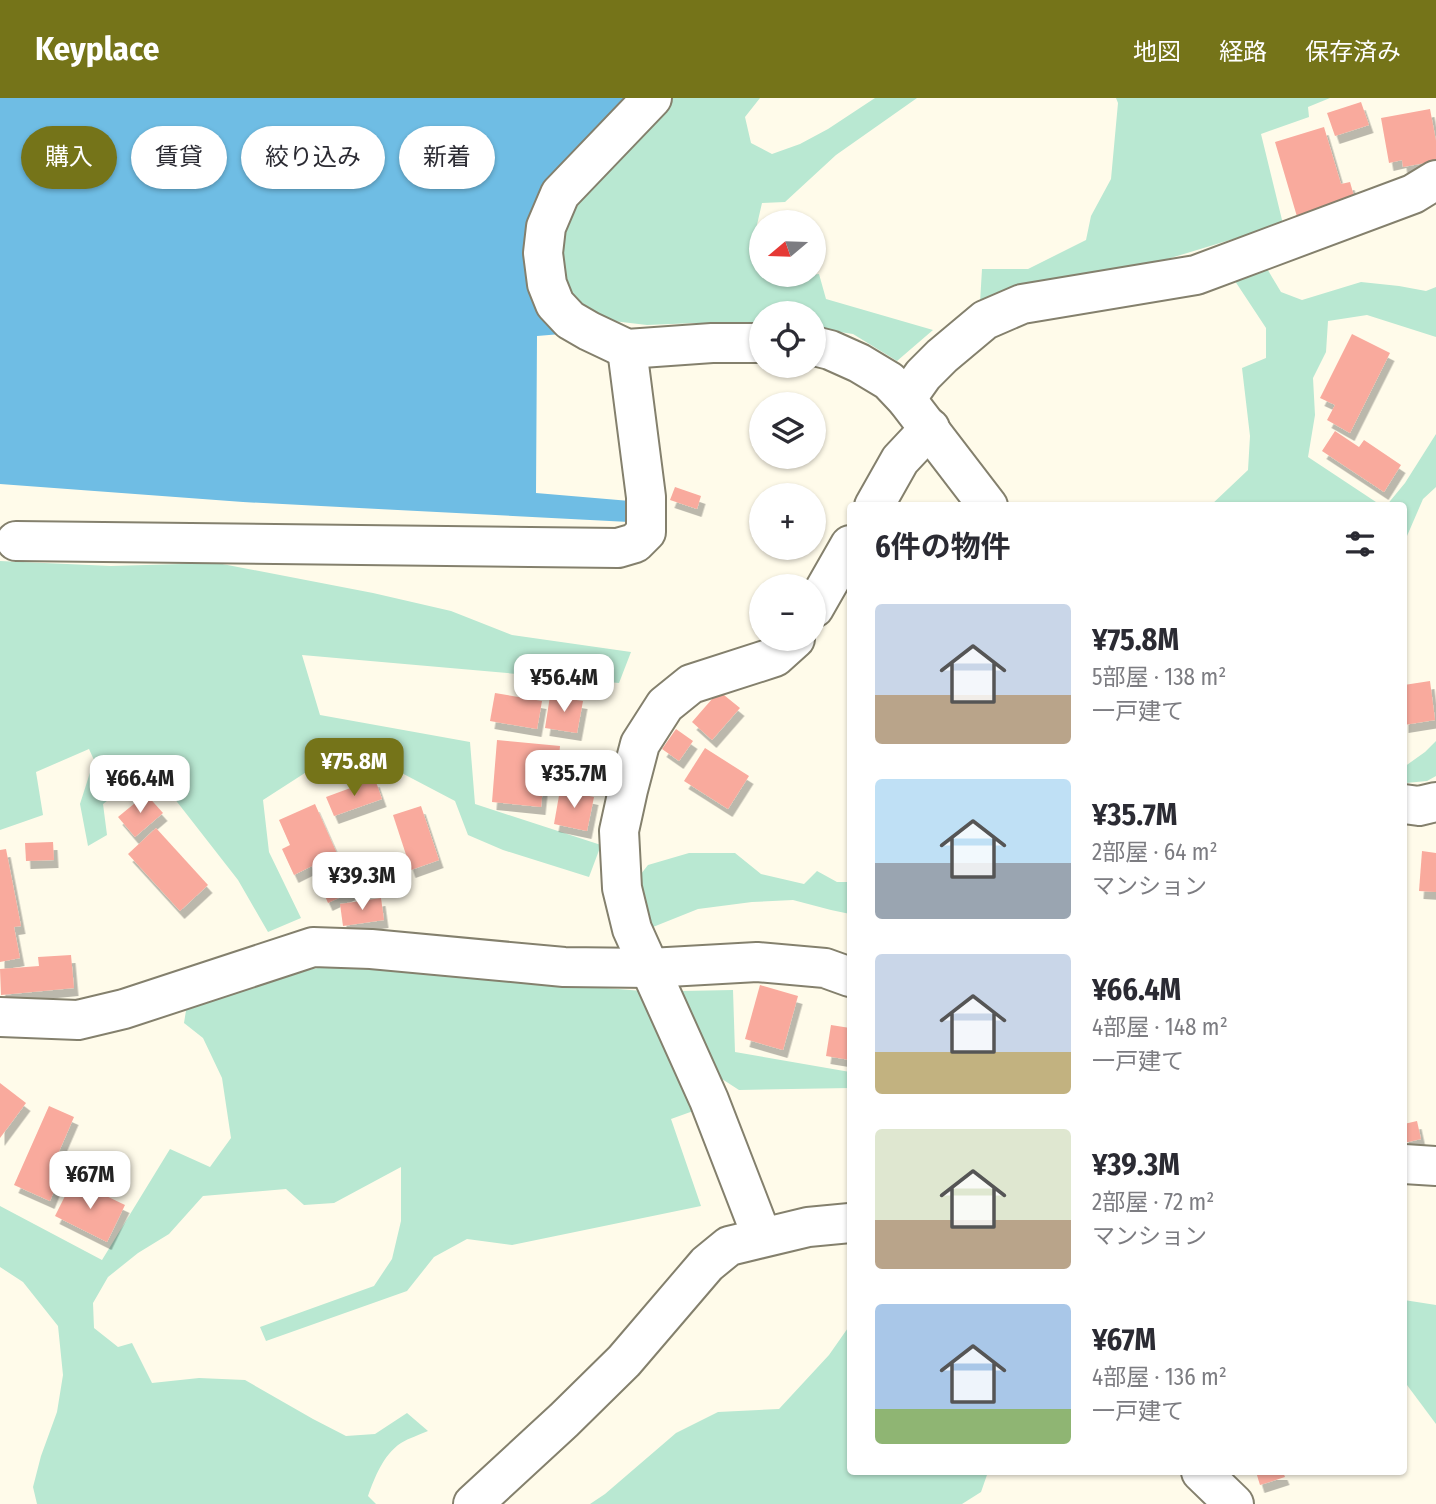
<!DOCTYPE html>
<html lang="ja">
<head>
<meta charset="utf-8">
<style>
	body { margin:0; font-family:"Fira Sans Condensed","Noto Sans JP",sans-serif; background:#f7f7f7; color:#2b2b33; height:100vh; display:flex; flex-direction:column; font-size:26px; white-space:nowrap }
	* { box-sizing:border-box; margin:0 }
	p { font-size:23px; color:#7c7c81 }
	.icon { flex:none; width:38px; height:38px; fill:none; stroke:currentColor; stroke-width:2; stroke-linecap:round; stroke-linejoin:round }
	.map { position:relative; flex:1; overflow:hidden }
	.side { position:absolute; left:847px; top:404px; width:560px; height:973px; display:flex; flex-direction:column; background:#fff; border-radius:7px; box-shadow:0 2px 5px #0004 }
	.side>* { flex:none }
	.top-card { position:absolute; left:21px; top:28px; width:665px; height:63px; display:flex; gap:14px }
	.needle { width:46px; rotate:251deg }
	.fabs { position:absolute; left:749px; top:112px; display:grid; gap:14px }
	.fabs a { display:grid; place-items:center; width:77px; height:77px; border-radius:50%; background:#fff; box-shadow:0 2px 5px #0004; font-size:35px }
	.price { position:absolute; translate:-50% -60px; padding:0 16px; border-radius:14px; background:#fff; color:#222; font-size:23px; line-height:46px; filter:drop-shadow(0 2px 4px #0008) }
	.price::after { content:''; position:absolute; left:50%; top:42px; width:21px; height:16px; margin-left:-10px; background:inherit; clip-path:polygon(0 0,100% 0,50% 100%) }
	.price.current { background:#757419; color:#fff }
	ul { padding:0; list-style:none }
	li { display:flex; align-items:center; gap:21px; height:175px; padding:0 28px }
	li span { display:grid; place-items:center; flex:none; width:196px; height:140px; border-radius:7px; color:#555 }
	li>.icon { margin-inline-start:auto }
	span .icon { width:84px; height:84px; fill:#fffc; stroke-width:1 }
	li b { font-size:30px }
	h2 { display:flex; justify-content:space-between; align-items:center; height:84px; padding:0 28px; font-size:30px }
	.pill { padding:0 24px; border-radius:32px; background:#fff; box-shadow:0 2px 5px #0004; font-size:24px; line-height:63px }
	.pill.current { background:#757419; color:#fff }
	header { display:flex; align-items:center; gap:42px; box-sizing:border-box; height:98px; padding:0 35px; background:#757419; color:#fff }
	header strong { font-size:33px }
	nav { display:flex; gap:38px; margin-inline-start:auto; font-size:24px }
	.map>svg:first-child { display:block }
</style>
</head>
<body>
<header>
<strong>Keyplace</strong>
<nav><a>地図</a><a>経路</a><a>保存済み</a></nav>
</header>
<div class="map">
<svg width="1436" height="1406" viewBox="0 0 1436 1406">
	<defs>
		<filter id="shadow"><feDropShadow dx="4.5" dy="8" stdDeviation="0" flood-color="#0004"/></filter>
	</defs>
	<rect width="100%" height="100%" fill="#fffbea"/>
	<!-- green -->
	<g fill="#b9e8d2">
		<path d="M667,0H760L745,19L751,45L772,56L800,46L828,31L875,0H917L836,57L785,104L762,105L756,131L761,140V177H787L789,180L819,176L826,201L933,232L897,263L853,236L814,230V215H761V227L696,225L647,227L613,223L591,214L573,196L561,176L560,119Z"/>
		<path d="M1116,0H1330L1308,9L1309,19L1261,36L1283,126L1164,162L1050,187L980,205L982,171H1028L1086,142L1091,118L1111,81L1118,5Z"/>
		<path d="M1266,169L1281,194L1302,202L1361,184L1399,188L1426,193L1436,189V239L1367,217L1328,223L1326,254L1313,280L1315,317L1308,359L1382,408H1210L1248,372L1250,338L1242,270L1266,260V230L1233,180Z"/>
		<path d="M1436,336V389L1423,401L1407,438L1404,440V408H1386L1405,385Z"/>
		<path d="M0,463L111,468L217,465L373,495L451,513L512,537L631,554L619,585L302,557L320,617L470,644L475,706L601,747L589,779L503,752L468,737L455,703L375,661L308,673L263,702L269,754L301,820L268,834L238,782L160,682L129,686L103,706L107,737L88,748L80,706L94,662L89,651L36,674L43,717L0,732Z"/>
		<path d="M1436,643V678L1427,683L1406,685L1404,669L1425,654Z"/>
		<path d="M689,755H735L761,776L804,786L817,773L837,784H850V816L831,812L793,802L752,804L698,811L653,829L643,811L637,781L648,767Z"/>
		<path d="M348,864L440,876L642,893L696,1012L671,1021L701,1108L512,1147L467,1141L434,1159L407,1193L266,1243L260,1229L374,1188L392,1161L401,1123V1069L334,1105L304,1107L286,1091L203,1098L169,1136L138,1155L108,1179L93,1205L94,1230L118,1249L132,1245L152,1285L199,1280L245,1282L313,1321L346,1338L375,1336L407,1315L428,1333C419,1337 409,1340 401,1345C383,1357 375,1379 368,1398L376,1406H37L33,1389L41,1358L57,1314L63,1277L58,1228L23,1184L0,1169V1108L102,1162L170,1051L210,1069L231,1040L222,980L203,940L184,925L188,900L227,888Z"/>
		<path d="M733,892L735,954L850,974V990L739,992L722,981L682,893Z"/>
		<path d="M1404,1202L1436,1207V1326L1404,1283Z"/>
		<path d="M850,1227V1374H988L981,1394L962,1406H590L605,1396L676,1335L718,1314L779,1311L829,1257Z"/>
	</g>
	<!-- water -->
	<path fill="#6fbde4" d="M0,0H628L550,83L561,236L537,238L536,395L630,403L629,424L243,404L0,386Z"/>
	<!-- building -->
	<g fill="#f9aa9d" filter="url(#shadow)">
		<path d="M1361,4L1369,27L1335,38L1327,15Z"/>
		<path d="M1430,11L1436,43V63L1403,69L1402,62L1389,65L1381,20Z"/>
		<path d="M1324,29L1341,86L1350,84L1356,105L1298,122L1275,44Z"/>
		<path d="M1352,236L1390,255L1350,335L1327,322L1335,307L1320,300Z"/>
		<path d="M1335,333L1359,349L1364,342L1401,367L1384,394L1322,353Z"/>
		<path d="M675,389L701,398L697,411L670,402Z"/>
		<path d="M1430,583L1435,622L1404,627V587Z"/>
		<path d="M719,593L740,610L712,642L692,624Z"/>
		<path d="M495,595L542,603L537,631L490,623Z"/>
		<path d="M550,598L583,603L577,635L545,630Z"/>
		<path d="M676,631L693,643L679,663L662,651Z"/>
		<path d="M497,642L560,648L557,682L544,680L541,709L492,704Z"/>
		<path d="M705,650L749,678L728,711L684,683Z"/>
		<path d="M375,681L382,701L334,718L326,699Z"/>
		<path d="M560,692L594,699L587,733L554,726Z"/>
		<path d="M146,696L163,715L135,739L118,719Z"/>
		<path d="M315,706L338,758L335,759L351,794L328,805L312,768L294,777L282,751L290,747L279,722Z"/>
		<path d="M421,708L439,762L411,772L393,717Z"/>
		<path d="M156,730L208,787L180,813L128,756Z"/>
		<path d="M53,744L54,762L26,763L25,745Z"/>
		<path d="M6,751L21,828L14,829L20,860L0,864V752Z"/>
		<path d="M1422,753L1436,755V794L1419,793Z"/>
		<path d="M381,800L384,822L343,828L340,806Z"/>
		<path d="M71,857L74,890L1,897L0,871L39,868L38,859Z"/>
		<path d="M760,887L798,898L783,952L745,941Z"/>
		<path d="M831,927L850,930V962L826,958Z"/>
		<path d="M0,985L26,1005L0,1040Z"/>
		<path d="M49,1008L74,1019L51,1072L61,1076L50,1103L14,1087Z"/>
		<path d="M1417,1023L1421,1041L1404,1045V1026Z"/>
		<path d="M73,1082L125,1107L107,1144L55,1118Z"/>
		<path d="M1256,1374H1283L1285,1379L1260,1387Z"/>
	</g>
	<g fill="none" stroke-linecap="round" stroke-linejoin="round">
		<defs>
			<g id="minor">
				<path d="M652,0L560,96L546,129L543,155L547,186L555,206L570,222L589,233L627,251L712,245H761"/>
				<path d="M814,248L830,252L859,265L889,283L906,301L988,408"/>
				<path d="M906,301L923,277L942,258L985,222L1022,206L1196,177L1413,96L1436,82"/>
				<path d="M874,408L900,362L930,330"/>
				<path d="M16,443L618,450L635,445L646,434V399L627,251"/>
				<path d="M814,510L850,447"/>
				<path d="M1404,706L1419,708L1436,704"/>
				<path d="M0,919L78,922L124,911L313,849L371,851L564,869L650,870L757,864L825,870L850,879"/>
				<path d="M1404,1066L1436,1068"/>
				<path d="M762,1139L709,1002L632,831L622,790L619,733L628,692L640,646L665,607L691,586L775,559L795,541"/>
				<path d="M1201,1374L1234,1406"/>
				<path d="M473,1406L564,1322L624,1263L707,1166L729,1148L808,1129L850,1125"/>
			</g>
		</defs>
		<!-- minor casing -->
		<use href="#minor" stroke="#84806d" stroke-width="42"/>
		<!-- minor -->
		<use href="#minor" stroke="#fff" stroke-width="38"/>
	</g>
</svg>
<div class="fabs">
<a><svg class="needle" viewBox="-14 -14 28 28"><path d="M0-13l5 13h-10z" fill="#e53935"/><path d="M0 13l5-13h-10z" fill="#7c7c81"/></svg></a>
<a><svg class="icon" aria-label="locate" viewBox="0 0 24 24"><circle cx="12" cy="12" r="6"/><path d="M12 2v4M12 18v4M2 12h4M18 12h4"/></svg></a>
<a><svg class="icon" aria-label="layers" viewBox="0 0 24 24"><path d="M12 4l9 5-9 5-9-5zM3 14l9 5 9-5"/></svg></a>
<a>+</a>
<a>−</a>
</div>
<b class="price" style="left:564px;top:616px">¥56.4M</b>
<b class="price current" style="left:354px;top:700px">¥75.8M</b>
<b class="price" style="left:574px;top:712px">¥35.7M</b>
<b class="price" style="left:140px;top:717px">¥66.4M</b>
<b class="price" style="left:362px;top:814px">¥39.3M</b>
<b class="price" style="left:90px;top:1113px">¥67M</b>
<div class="top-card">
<a class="pill current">購入</a>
<a class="pill">賃貸</a>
<a class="pill">絞り込み</a>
<a class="pill">新着</a>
</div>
<section class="side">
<h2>6件の物件<svg class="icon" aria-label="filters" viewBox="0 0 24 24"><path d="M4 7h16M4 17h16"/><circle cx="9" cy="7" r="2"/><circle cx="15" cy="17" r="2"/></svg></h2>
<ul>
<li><span style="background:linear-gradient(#c9d6e8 65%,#b9a48a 0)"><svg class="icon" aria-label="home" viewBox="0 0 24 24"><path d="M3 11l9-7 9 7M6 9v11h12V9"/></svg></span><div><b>¥75.8M</b><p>5部屋 · 138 m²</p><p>一戸建て</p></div></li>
<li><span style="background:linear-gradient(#bfe0f5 60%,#9aa5b1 0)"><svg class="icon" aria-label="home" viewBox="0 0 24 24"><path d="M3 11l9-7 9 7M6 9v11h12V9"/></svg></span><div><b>¥35.7M</b><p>2部屋 · 64 m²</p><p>マンション</p></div></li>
<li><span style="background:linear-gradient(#c9d6e8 70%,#c2b280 0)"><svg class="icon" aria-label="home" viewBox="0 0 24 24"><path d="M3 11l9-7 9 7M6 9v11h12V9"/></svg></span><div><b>¥66.4M</b><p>4部屋 · 148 m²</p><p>一戸建て</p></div></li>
<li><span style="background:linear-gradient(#dfe7d0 65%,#b9a48a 0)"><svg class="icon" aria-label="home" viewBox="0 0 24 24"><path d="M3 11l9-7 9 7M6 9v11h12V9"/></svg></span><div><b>¥39.3M</b><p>2部屋 · 72 m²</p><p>マンション</p></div></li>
<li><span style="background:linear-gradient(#a9c7e8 75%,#8fb573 0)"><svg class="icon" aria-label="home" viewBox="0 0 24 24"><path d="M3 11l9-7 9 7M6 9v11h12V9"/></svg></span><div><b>¥67M</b><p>4部屋 · 136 m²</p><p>一戸建て</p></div></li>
</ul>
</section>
</div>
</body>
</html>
